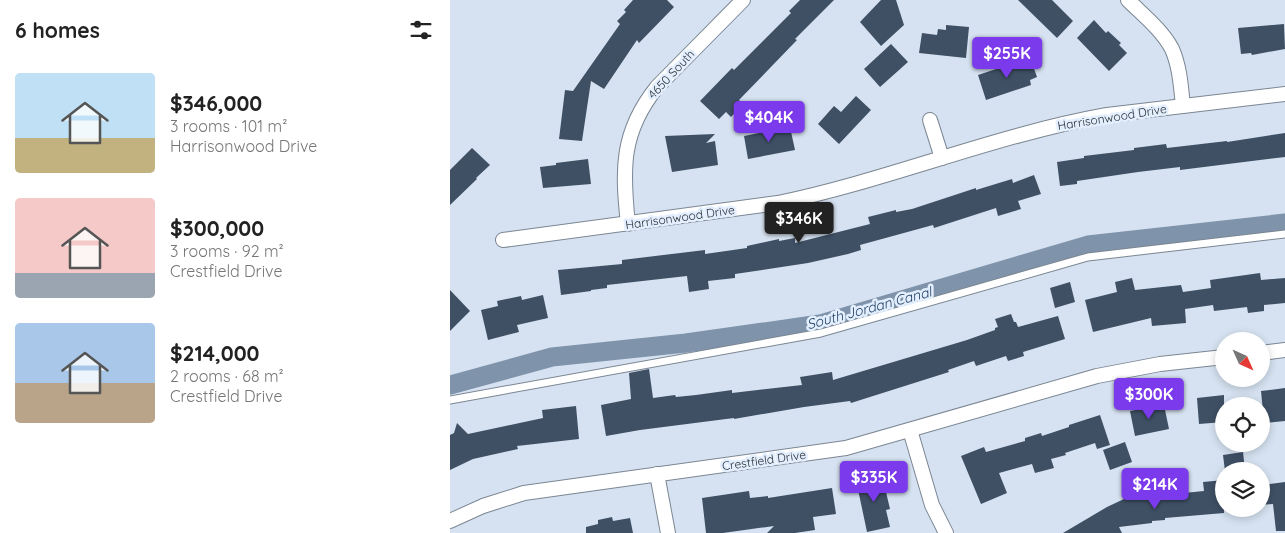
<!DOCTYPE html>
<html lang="en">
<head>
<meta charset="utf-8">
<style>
	body { margin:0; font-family:Quicksand,sans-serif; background:#f6f6f6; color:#222; height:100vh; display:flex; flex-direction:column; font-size:19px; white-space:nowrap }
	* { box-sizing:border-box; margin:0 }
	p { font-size:16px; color:#767676 }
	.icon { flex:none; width:28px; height:28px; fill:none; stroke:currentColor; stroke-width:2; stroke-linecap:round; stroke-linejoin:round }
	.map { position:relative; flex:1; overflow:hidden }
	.drawer { display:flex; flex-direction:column; background:#fff; width:450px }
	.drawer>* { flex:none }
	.needle { width:32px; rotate:135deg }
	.fabs { position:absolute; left:765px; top:332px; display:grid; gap:10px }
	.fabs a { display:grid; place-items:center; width:55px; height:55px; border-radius:50%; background:#fff; box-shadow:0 2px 8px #0003; font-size:25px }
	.price { position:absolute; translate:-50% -42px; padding:0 11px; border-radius:5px; background:#7c3aed; color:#fff; font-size:16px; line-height:32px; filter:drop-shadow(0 1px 2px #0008) }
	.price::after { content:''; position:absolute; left:50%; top:30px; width:15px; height:11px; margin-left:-8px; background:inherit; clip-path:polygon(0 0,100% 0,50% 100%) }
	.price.active { background:#222; color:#fff }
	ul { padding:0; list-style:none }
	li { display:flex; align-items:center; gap:15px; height:125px; padding:0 15px }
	li span { display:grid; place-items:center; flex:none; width:140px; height:100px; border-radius:5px; color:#555 }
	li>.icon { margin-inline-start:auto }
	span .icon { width:60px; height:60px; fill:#fffc; stroke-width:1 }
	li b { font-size:21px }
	h2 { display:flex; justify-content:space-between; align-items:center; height:60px; padding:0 15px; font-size:21px }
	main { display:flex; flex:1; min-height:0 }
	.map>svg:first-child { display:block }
</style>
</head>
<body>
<main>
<section class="drawer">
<h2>6 homes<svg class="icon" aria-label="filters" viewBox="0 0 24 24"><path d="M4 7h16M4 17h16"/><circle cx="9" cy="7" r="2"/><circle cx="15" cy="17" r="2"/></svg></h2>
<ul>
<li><span style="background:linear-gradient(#bfe0f5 65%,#c2b280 0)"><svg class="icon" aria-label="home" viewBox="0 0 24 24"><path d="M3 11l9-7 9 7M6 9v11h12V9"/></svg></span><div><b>$346,000</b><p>3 rooms · 101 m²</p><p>Harrisonwood Drive</p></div></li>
<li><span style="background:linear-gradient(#f6c9c9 75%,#9aa5b1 0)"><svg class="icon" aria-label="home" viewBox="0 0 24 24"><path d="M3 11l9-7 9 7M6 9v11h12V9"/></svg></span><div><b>$300,000</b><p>3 rooms · 92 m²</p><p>Crestfield Drive</p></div></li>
<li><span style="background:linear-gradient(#a9c7e8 60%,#b9a48a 0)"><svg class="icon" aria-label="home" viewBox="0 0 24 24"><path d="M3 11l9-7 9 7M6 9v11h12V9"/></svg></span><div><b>$214,000</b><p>2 rooms · 68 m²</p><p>Crestfield Drive</p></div></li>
</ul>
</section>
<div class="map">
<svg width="835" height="533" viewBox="0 0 835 533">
	<rect width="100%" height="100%" fill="#d6e2f1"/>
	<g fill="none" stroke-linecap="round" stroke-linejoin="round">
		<!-- canal -->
		<path stroke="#7f93aa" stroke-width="19" d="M0,385L102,357L236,343L370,324L638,245L835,223"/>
	</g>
	<!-- building -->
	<g fill="#3f5065">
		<path d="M183,0H217L224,7L189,43L187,40L154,89L141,81L132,141L109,139L115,90L123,91L170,24L167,21L176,12L174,10Z"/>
		<path d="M350,0H384L345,39L347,40L289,100L293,104L281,117L276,112L269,119L250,101L282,68L284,70L341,13L339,11Z"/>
		<path d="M431,0H446L454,25L431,46L410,22Z"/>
		<path d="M568,0H602L623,21L607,38Z"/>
		<path d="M644,20L656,33L658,31L671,43L669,45L677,53L659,71L627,38Z"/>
		<path d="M834,24L835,49L802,55L801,53L791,54L788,28Z"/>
		<path d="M496,25L519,27L516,58L469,53L472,33L487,35L488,29L496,30Z"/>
		<path d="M441,44L458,62L430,87L414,69Z"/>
		<path d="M573,60L574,62L581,60L587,77L580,80L581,85L536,100L528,75Z"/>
		<path d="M406,96L421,110L389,144L368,124L384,106L391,112Z"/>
		<path d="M340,127L345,150L298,159L294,136Z"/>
		<path d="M835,133V157L730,170V167L688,172L627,181V184L610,186L607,162L634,158V156L684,150V148L716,144L717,148L777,141V142Z"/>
		<path d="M265,134L256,143L265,141L268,165L222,172L215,136Z"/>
		<path d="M22,148L40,165L26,178L27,179L0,205V170Z"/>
		<path d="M138,159L141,184L93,188L90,167L106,165V163Z"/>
		<path d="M584,175L591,194L568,201L571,209L548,216L546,208L484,228L483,225L410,245L411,250L398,254L358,263L285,274V278L258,281L259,289L239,292L237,276L157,285V288L141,290V291L111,295L108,270L172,264V260L255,250V254L297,248V246L329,239V241L345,238V243L420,224L418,217L446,210V212L462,209L526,188V190L562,179L563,183Z"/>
		<path d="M810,273L811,280L835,278V303L814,305V311L798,313L797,307L764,311L763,305L735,309L736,323L702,326L701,318L643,332L635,300L667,292L665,282L682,278L685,290L731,285L733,292L761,288L760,280Z"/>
		<path d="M620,282L625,302L605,308L600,288Z"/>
		<path d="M0,290L20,311L0,331Z"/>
		<path d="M93,295L98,318L67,325L69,332L38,340L31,310L48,306L47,301L71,296L72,300Z"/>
		<path d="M561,314L564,322H566L568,327L608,316L615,339L573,352L574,356L558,361L556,356L526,366L524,361L498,370L499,372L401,403L400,401L354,407L284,419V418L190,430L156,436L151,405L181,399L179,373L199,369L203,398L225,395L226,397L246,395L282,390V393L352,385L350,377L382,372L383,380L517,340L545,330V328L548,327L545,319Z"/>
		<path d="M835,388V421L814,423L811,391Z"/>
		<path d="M774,395V422L749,424L747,398Z"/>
		<path d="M714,405L719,429L685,436L680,411Z"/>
		<path d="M126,406L129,439L67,446L68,449L23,459L0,470V435L4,433L7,423L18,434L93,418L92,410Z"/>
		<path d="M650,415L660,445L647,449L645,443L615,453L616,455L601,459L604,468L585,473L582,464L549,473L557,493L531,504L511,456L534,447L536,452L575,441V438L591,433L592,436L619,427V425Z"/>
		<path d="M675,442L682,462L660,470L653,450Z"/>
		<path d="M793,452L795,470L775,471L773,455Z"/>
		<path d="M432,475L440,509L436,510L440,527L417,532L406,480Z"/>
		<path d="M774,480V513L715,518V520L702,521V523L669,527L672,533H613L657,507L674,499L754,491L753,482Z"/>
		<path d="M835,482V531H826L823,504L811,505V485Z"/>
		<path d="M382,488L386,514L363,517L365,530L345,533H317L324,526L273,533H256L252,498L299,491L300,498L318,496V498Z"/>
		<path d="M162,517L163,521L180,518L183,533H136V527L148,524V520Z"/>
	</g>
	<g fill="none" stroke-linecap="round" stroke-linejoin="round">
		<defs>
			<path id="service" d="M0,400L371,333L638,257L835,234"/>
			<g id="minor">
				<path d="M678,0C693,15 712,30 722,49C730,67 731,88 733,106"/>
				<path d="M480,120L492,158"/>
				<path d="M178,224C172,169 171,132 207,87L293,0"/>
				<path d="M53,240L328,203C439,180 545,135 657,115L835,94"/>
				<path d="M811,353L835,350"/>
				<path d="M460,430L482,505L496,533"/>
				<path d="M207,474L218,533"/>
				<path d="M0,521L33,506L74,493L396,448L647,376L710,364L774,357"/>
			</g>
		</defs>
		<!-- service casing -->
		<use href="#service" stroke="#7b8693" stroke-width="9"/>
		<!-- minor casing -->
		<use href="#minor" stroke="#7b8693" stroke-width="16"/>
		<!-- service -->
		<use href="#service" stroke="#fff" stroke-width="7"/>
		<!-- minor -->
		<use href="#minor" stroke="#fff" stroke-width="14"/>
	</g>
	<g text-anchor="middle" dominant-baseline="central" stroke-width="5" stroke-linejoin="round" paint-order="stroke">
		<!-- street labels -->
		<g font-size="12" fill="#282d32" stroke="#e3effe">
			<text transform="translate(221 74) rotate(-47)">4650 South</text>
			<text transform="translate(662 117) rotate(-9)">Harrisonwood Drive</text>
			<text transform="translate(230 217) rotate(-8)">Harrisonwood Drive</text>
			<text transform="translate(314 460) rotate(-8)">Crestfield Drive</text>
		</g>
		<!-- water labels -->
		<g font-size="14" font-style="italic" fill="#234265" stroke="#e3effe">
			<text transform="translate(419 308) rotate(-15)">South Jordan Canal</text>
		</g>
	</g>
</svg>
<div class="fabs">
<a><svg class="needle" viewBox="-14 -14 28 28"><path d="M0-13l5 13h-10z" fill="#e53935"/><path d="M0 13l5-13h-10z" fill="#767676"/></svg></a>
<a><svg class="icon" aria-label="locate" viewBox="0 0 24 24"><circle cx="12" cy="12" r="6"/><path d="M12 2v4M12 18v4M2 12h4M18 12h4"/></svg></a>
<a><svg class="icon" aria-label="layers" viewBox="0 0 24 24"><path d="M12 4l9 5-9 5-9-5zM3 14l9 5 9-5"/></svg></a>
</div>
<b class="price" style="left:557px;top:79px">$255K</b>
<b class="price" style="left:319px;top:143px">$404K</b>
<b class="price active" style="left:349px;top:244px">$346K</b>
<b class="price" style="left:699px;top:420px">$300K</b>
<b class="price" style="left:424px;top:503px">$335K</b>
<b class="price" style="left:705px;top:510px">$214K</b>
</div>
</main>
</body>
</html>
